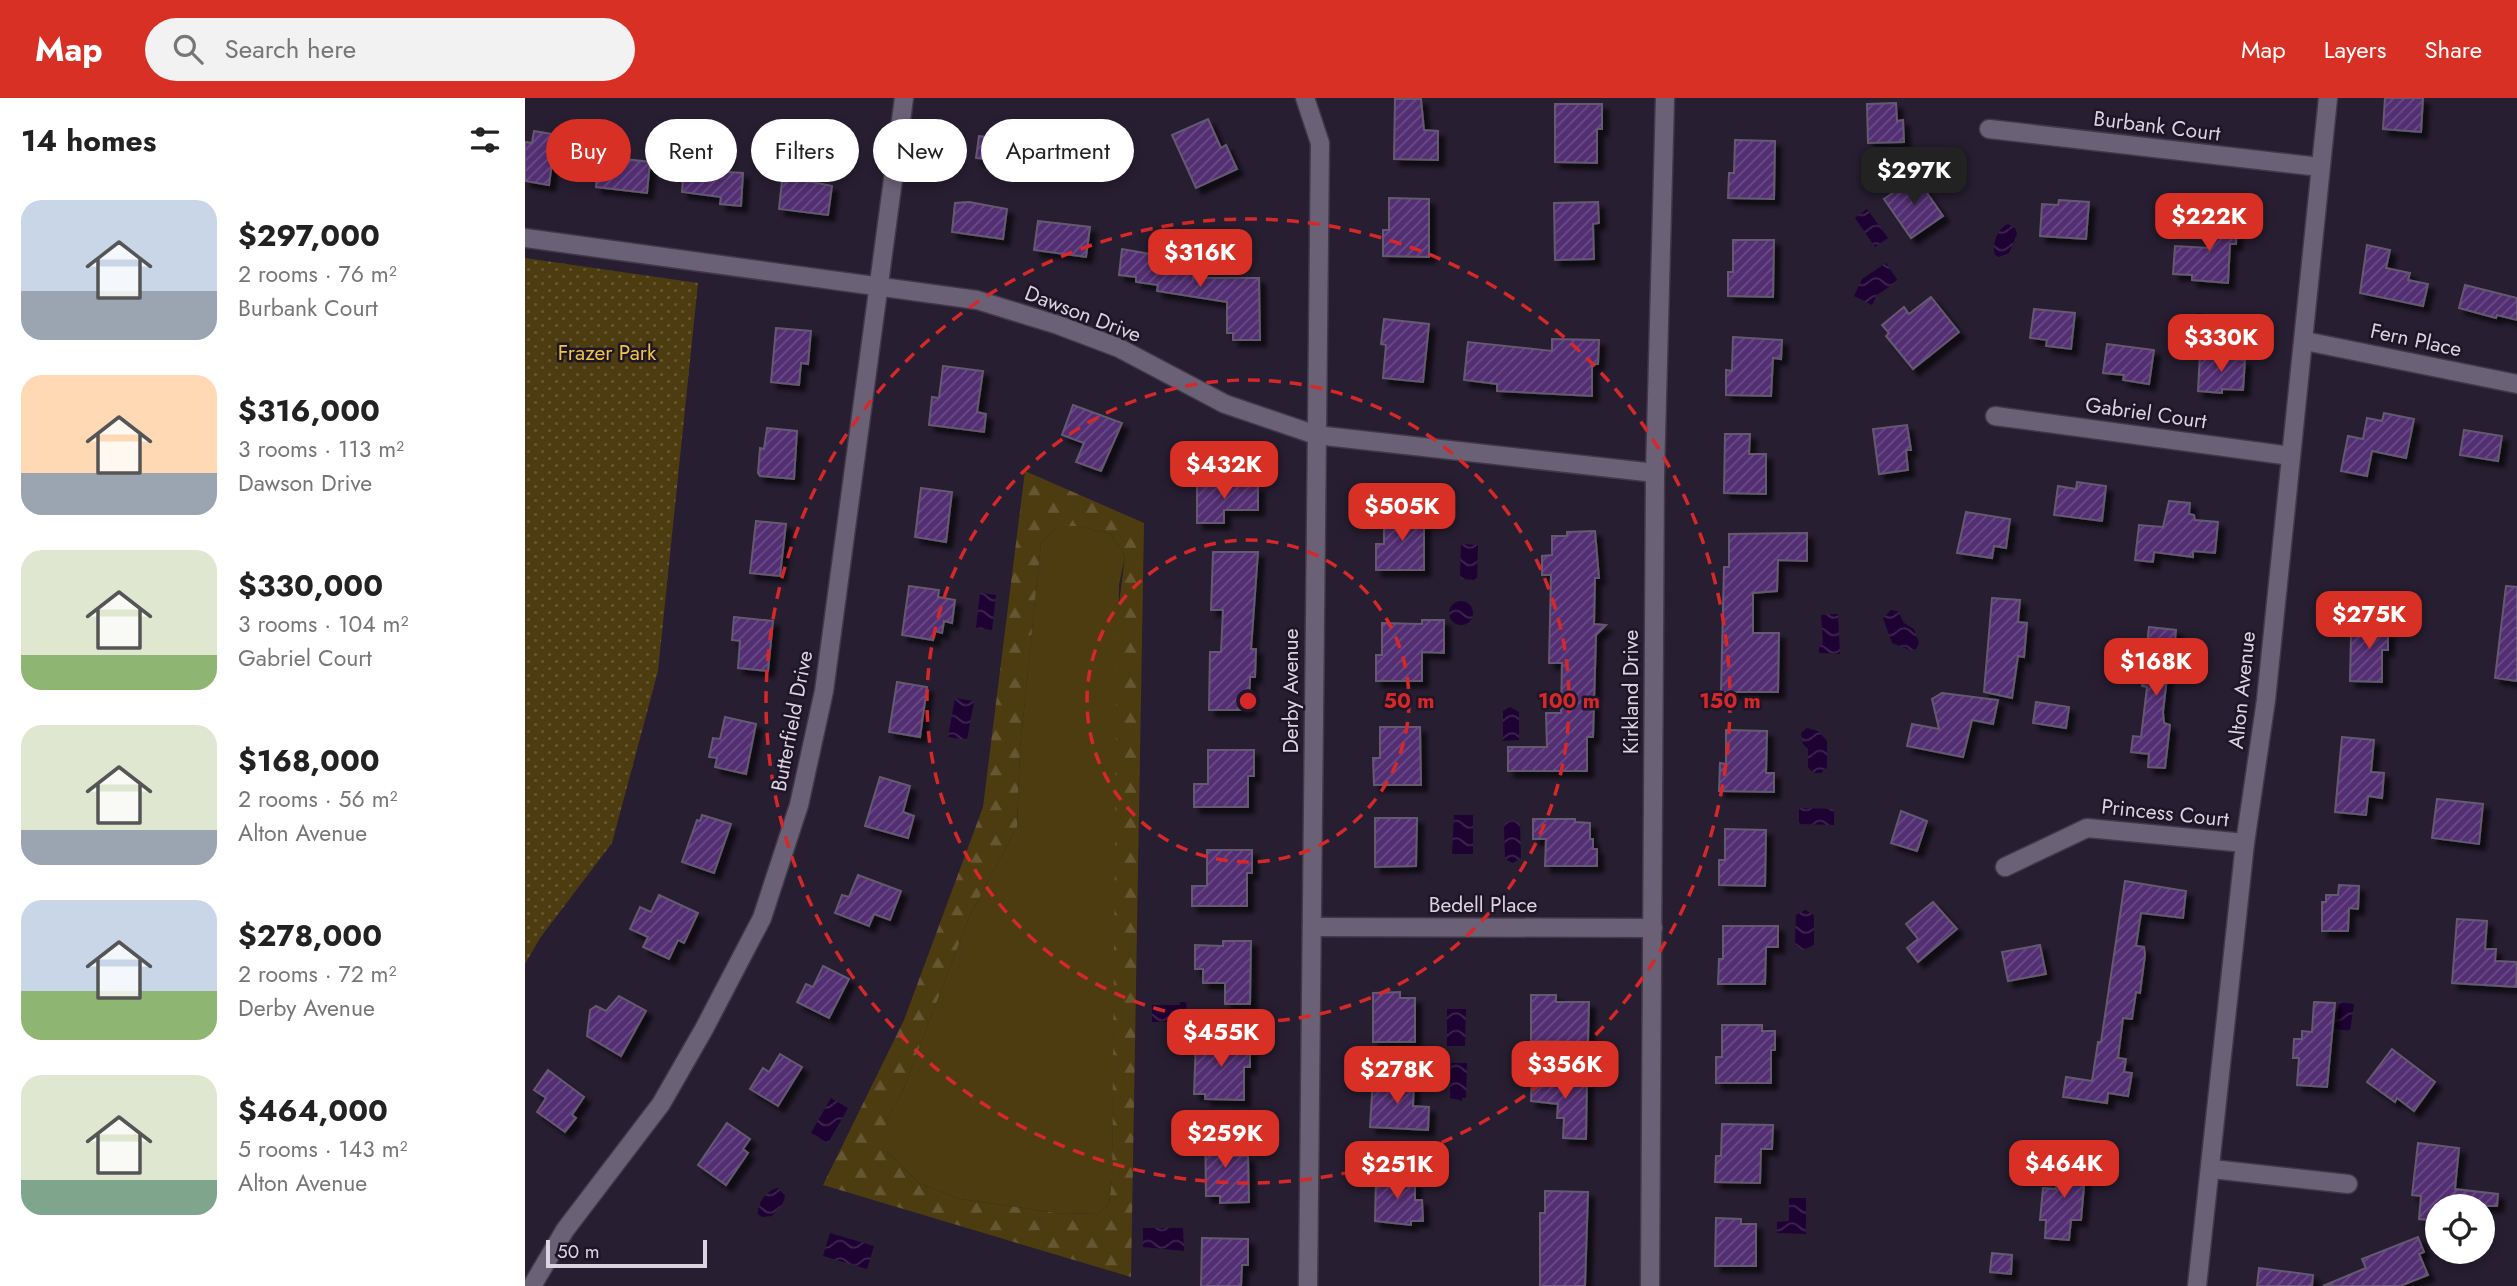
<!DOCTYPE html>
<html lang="en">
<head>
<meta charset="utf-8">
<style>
	body { margin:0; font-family:Jost,sans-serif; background:#f2f2f2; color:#222; height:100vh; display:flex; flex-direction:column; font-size:26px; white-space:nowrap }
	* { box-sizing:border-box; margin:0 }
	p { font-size:23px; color:#767676 }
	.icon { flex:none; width:38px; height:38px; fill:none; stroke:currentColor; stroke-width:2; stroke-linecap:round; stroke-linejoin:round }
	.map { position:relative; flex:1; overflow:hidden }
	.sheet { display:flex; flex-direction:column; background:#fff; width:525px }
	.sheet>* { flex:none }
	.guide { position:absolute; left:21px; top:21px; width:665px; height:63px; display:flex; gap:14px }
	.controls { position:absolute; left:1900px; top:1096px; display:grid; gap:14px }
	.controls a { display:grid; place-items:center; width:70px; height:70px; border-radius:50%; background:#fff; box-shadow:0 4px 10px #0003; font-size:35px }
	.scale { position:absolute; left:21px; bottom:18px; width:161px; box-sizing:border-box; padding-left:7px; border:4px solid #dbd5e2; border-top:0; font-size:19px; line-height:24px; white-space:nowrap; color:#dbd5e2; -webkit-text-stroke:5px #1e1527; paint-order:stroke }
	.price { position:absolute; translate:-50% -60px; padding:0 16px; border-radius:14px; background:#d93025; color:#fff; font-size:23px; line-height:46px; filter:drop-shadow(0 2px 4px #0008) }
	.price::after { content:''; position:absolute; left:50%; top:42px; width:21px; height:16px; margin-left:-10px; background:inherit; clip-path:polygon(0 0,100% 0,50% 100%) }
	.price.selected { background:#222; color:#fff }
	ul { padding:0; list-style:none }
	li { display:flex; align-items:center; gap:21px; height:175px; padding:0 21px }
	li span { display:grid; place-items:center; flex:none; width:196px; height:140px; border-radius:21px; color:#555 }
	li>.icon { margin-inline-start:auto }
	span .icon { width:84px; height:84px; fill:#fffc; stroke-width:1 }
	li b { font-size:30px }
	h2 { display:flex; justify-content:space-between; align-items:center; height:84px; padding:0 21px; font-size:30px }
	.pill { padding:0 24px; border-radius:32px; background:#fff; box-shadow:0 4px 10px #0003; font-size:24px; line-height:63px }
	.pill.selected { background:#d93025; color:#fff }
	header { display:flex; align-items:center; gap:42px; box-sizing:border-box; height:98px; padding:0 35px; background:#d93025; color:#fff }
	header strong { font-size:33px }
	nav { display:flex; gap:38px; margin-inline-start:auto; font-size:24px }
	.search { width:490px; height:63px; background:#f2f2f2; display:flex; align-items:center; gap:18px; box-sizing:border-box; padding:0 24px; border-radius:38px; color:#767676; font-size:26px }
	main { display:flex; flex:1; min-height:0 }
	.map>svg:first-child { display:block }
</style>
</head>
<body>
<header>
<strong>Map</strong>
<div class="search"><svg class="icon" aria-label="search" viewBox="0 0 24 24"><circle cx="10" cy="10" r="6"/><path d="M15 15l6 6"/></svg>Search here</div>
<nav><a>Map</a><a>Layers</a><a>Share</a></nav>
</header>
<main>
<section class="sheet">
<h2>14 homes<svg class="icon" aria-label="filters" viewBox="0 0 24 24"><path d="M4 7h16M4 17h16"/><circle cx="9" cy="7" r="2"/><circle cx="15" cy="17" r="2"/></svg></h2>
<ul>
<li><span style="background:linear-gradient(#c9d6e8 65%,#9aa5b1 0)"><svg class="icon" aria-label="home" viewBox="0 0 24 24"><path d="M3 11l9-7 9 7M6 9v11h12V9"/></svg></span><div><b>$297,000</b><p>2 rooms · 76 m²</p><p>Burbank Court</p></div></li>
<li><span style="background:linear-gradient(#ffd9b3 70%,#9aa5b1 0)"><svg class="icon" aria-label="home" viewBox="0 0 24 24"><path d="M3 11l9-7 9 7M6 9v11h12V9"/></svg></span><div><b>$316,000</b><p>3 rooms · 113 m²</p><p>Dawson Drive</p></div></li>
<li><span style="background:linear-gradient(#dfe7d0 75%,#8fb573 0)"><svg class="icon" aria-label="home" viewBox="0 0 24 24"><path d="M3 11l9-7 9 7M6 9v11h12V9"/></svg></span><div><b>$330,000</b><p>3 rooms · 104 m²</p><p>Gabriel Court</p></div></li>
<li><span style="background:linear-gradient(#dfe7d0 75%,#9aa5b1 0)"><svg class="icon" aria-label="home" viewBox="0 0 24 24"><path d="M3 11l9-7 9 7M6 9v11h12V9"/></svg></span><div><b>$168,000</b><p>2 rooms · 56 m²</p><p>Alton Avenue</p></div></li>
<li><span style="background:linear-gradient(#c9d6e8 65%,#8fb573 0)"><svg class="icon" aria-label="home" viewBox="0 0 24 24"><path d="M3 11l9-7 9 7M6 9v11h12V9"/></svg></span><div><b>$278,000</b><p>2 rooms · 72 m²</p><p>Derby Avenue</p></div></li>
<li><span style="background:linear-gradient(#dfe7d0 75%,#7fa58c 0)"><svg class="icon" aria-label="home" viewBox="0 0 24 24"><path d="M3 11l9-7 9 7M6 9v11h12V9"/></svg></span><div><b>$464,000</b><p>5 rooms · 143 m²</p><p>Alton Avenue</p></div></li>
</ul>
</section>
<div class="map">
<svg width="1992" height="1188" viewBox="0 0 1992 1188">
	<defs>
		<pattern id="forest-firs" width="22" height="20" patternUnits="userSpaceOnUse" patternTransform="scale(1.75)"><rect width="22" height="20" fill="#4d3c0f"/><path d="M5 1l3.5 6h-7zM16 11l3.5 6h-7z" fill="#665732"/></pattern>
		<pattern id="park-dots" width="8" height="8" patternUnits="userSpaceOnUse" patternTransform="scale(1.75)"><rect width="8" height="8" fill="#4d3c0f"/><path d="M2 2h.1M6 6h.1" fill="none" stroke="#665732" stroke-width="1.8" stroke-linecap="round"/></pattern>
		<pattern id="water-waves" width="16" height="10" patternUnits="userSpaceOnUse" patternTransform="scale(1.75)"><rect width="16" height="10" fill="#1e0233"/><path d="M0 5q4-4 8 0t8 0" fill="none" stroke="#3e2650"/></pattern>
		<pattern id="building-hatch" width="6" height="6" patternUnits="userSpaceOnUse" patternTransform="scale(1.75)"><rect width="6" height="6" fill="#522f72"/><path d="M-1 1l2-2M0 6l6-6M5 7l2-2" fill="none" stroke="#6a4c86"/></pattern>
		<filter id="shadow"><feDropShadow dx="6" dy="6" stdDeviation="2" flood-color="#0009"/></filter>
	</defs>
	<rect width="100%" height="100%" fill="#271e31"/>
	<!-- grass -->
	<path fill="#4d3c0f" d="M534,428H553L586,436L600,458L594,487L587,1082L584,1106L574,1115L539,1116L435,1101L395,1086L361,1053V1023L378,992L445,817L492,729L495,650L516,445Z"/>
	<!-- forest -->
	<path fill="url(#forest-firs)" fill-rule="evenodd" d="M500,373L619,425L606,1179L298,1087L379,922L458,709ZM534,428H553L586,436L600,458L592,522L587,1082L584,1106L574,1115L539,1116L435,1101L395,1086L361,1053V1023L378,992L445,817L492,729L495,650L516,445Z"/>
	<!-- park -->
	<path fill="url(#park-dots)" d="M0,160L173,185L133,573L87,745L15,840L0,866Z"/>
	<!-- water -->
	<g fill="url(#water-waves)">
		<path d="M1342,111L1363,140L1350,149L1330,120Z"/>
		<path d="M1483,126L1490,130L1492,136L1484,155L1474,159L1470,157C1466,147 1473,130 1483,126Z"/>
		<path d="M1361,165L1373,183L1352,197L1347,207L1329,198L1337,181Z"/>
		<path d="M1672,215L1708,219L1706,237L1670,234Z"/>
		<path d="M936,446L953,447L952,482L935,481Z"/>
		<path d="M455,495L471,497L467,532L451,530Z"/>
		<circle cx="936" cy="515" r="12"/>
		<path d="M1366,512L1373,513L1379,525L1389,531L1394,545L1391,551L1385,552L1367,545L1358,520Z"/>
		<path d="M1313,516L1315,556L1294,555V547L1298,546L1296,517Z"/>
		<path d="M430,600L449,603L442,642L423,639Z"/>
		<path d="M985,609L994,614V642L978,643V613Z"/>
		<path d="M1282,630L1293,633L1302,643V669L1296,675H1288L1283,669V651L1278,646L1276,635Z"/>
		<path d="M1274,710L1309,711V727L1274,726Z"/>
		<path d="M929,717H948V756H927Z"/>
		<path d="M983,722H990L995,726L996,760L988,765L980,761L979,727Z"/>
		<path d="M1280,812L1289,817V847L1278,852L1270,848L1271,817Z"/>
		<path d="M655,904H661L663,924H627V907H655Z"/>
		<path d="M1814,904L1829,906L1825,933L1810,931Z"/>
		<path d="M922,911H941L940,948H922Z"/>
		<path d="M926,965H942L941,1000H937V1003L925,1000Z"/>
		<path d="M306,1000L323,1010L303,1045L286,1035Z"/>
		<path d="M253,1090L260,1098L258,1105L247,1118L237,1119L233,1116C232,1105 242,1092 253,1090Z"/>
		<path d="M1264,1100H1281V1136L1252,1135V1124L1264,1123Z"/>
		<path d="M618,1130H658L659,1153L618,1149Z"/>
		<path d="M305,1135L349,1148L342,1171L298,1158Z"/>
	</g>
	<!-- building -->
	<g fill="url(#building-hatch)" stroke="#645a6f" stroke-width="2" filter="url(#shadow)">
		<path d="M1860,0H1898L1896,34L1858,31Z"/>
		<path d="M870,1H896L899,32L913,33V62L869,61Z"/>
		<path d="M1371,5L1372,23L1378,22L1379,44L1343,45L1342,6Z"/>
		<path d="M1030,6H1077V31H1072V65L1030,64Z"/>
		<path d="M683,21L696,50L701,47L712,71L671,90L647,37Z"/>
		<path d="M9,33L27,36L25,46L37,48L34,65L27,64L24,87L0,83V44L7,45Z"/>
		<path d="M454,38L484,42L481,64L451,60Z"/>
		<path d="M1210,42L1250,43L1249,101L1203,100L1204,75H1209Z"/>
		<path d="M74,58L125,64L122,95L71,89Z"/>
		<path d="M265,63L285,65L283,83L307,88L303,117L254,111L257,83L263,84Z"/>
		<path d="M159,67L205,70L204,74L218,75L216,108L195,106L196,99L157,94Z"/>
		<path d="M1391,79L1418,118L1386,140L1359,101Z"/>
		<path d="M864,100L904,101V159L858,158V132H864Z"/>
		<path d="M1534,102L1564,104L1561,141L1515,138L1517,106L1533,107Z"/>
		<path d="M444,104L482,111L478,141L427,134L430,105Z"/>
		<path d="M1073,104L1074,125L1068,126L1069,161L1030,162L1029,105Z"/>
		<path d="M1687,115L1712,116L1711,146H1705L1703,185L1667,182V177L1648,176L1650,148L1685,150Z"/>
		<path d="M513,123L565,129L561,159L509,152Z"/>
		<path d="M1208,142H1249L1248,199L1203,198V174H1208Z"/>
		<path d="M1842,147L1865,152L1861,170L1885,175L1883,182L1903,186L1898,208L1835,195Z"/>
		<path d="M597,151L670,164L668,180H734L735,242H708V235H702V204L632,193L633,187L611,184V179L594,177Z"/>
		<path d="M1940,187L1992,200V222L1972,217L1971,220L1934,210Z"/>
		<path d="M1406,199L1434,234L1388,271L1361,238L1364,235L1357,227L1379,209L1384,216Z"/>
		<path d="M1509,211L1550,215L1546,251L1521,248L1522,242L1505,240Z"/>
		<path d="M859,221L904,226L898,284L858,280L861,247L856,246Z"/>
		<path d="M251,230L286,233L283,266L276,265L274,287L246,284Z"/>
		<path d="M1208,239L1257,242L1256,261L1248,260L1246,298L1201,297V272L1207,273Z"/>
		<path d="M1027,241L1074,242L1073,266H1067V298L972,293V286L939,282L943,244L1027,253Z"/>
		<path d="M1582,246L1629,252L1624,286L1598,282L1599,277L1578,275Z"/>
		<path d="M1675,257L1720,262L1718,292L1697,291V295L1673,293Z"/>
		<path d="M418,268L458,273L452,314L461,316L459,334L404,327L407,299L414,300Z"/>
		<path d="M548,307L597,325L576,373L551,364L559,345L537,337Z"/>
		<path d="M1859,315L1889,321L1881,360L1847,353L1842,378L1816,373L1823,338L1838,341L1842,320L1857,323Z"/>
		<path d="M1382,327L1386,352H1381L1383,372L1354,376L1348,331Z"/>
		<path d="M242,330L272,333L269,381L235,378L233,375L235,350L239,351Z"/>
		<path d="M1939,332L1977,338L1973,363L1935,357Z"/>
		<path d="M1200,336H1225L1224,356H1241V396L1199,395Z"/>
		<path d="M1552,384L1581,388L1577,423L1529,417L1533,388L1551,391Z"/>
		<path d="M672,387L733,388V412H699V425H672Z"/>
		<path d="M396,390L427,394L421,444L390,439Z"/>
		<path d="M1644,403L1665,405L1664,416L1669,417L1670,422L1693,424L1690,455L1668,453V459L1629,454L1628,464L1610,462L1614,427L1638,429Z"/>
		<path d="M859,414L899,415V472H851V446H859Z"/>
		<path d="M1441,414L1485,421L1481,450L1469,448L1467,460L1432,455Z"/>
		<path d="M231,423L261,426L255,478L225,475Z"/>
		<path d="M1070,433L1074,480H1070L1069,526L1081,527L1071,537L1068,639H1062V673H983V649H1022L1021,615H1036L1037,565H1024L1026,477H1017V458L1027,457V438H1042V434Z"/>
		<path d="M1282,435V463L1253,462L1252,493L1228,495V535H1254L1253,594H1196L1199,469H1204V436Z"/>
		<path d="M688,454H733L726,551H731L730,579H725L724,612H684L685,554H696L698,512H686Z"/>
		<path d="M384,488L414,492L413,499L430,502L427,525L419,523L417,535L410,533L408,542L377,537Z"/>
		<path d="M1981,488L1992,489V583L1970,580Z"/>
		<path d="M1467,500L1495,502L1493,524L1502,525L1499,559L1493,558L1487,600L1459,594Z"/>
		<path d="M209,519L248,523L243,573L213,570L215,543L207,542Z"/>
		<path d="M1839,520L1863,521V552H1857V584L1825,583L1826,538H1829V532H1839Z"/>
		<path d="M897,522H919V555L897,554V583H851V557H857V525L897,526Z"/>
		<path d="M1624,529L1651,532L1649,553H1645L1638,614L1639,625L1645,627L1640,670L1623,669L1624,656L1606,654L1608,638L1616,639L1622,589L1617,588Z"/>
		<path d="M372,584L402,589L395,639L364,634Z"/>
		<path d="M1417,595L1473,602L1468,626L1447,622L1438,659L1382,648L1387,626L1414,631L1407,601Z"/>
		<path d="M1511,604L1544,609L1541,630L1508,625Z"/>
		<path d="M200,619L231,626L221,676L190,669L192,660L184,659L188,640L195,641Z"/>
		<path d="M855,629H895L896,687H849L848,660H855Z"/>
		<path d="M1201,632L1242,633L1241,675H1249V694L1194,693L1195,665L1201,666Z"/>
		<path d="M1817,639L1849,642L1846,674L1859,675L1857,700L1843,698L1841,717L1810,714Z"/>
		<path d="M683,652H729V678H723V709H669V686H683Z"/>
		<path d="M355,679L385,688L378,714L389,718L383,740L340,728Z"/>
		<path d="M1912,701L1958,706L1954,746L1907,740Z"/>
		<path d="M1376,713L1402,723L1392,753L1366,745Z"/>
		<path d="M177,717L206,726L189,775L157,764L172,722L175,723Z"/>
		<path d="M850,720H892L891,768L850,769Z"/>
		<path d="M1008,721H1050V724L1065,725V741H1068V751H1072V768H1020L1021,741H1008Z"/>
		<path d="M1200,731L1241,732L1240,788L1194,787V762H1200Z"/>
		<path d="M682,752H727V775H722V808H667V788H682Z"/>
		<path d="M333,777L376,793L365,822L349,816L344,828L310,815L317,797L324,799Z"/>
		<path d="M1600,783L1661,793L1658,820L1616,815L1611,848L1619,849L1620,857L1615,895L1611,894L1607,921L1598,920L1593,960L1601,961L1599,974L1607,975L1603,998L1583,995L1582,1005L1538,999L1541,979L1567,983L1573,944H1576Z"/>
		<path d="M1814,787L1834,788L1833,811L1824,810L1823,833H1797V804H1801V797H1813Z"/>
		<path d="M134,797L173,815L159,845L153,842L144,861L118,849L123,839L105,831L115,809L126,814Z"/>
		<path d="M1408,804L1432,831L1393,864L1382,850L1393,841L1381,826Z"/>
		<path d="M1932,821L1962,823L1960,851H1971L1970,863L1992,864L1991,889L1927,885Z"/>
		<path d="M1198,828H1253V849H1241L1240,886H1193L1194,861H1198Z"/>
		<path d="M698,843H726L725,906H700V885H678V871H670V847L698,848Z"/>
		<path d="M1515,847L1521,876L1483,883L1477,854Z"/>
		<path d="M298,868L324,881L304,920L272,904L281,886L288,889Z"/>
		<path d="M875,894V900H890V944H848V895Z"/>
		<path d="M1006,897H1031V904H1064L1063,944L1006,943Z"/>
		<path d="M94,898L121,913L96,958L62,938L65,912L71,908L81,913Z"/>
		<path d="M1789,904L1810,905L1802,989L1772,987L1774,960H1768L1769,941H1777V933L1787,934Z"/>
		<path d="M1197,927H1237V933H1250V952H1246V985H1191V959H1197Z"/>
		<path d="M671,943L725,944V969H719V1002L680,1001V996H669Z"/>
		<path d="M1867,951L1910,984L1889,1013L1872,1000L1870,1004L1842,984Z"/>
		<path d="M255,956L277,969L253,1008L225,991L238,970L244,974Z"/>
		<path d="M23,972L59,999L47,1017L51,1020L40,1034L12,1014L21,1000L9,992Z"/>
		<path d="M1007,977L1062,979L1061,1041L1038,1040L1039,1020H1032L1033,1006L1006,1003Z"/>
		<path d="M848,980L889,982L888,1008L904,1009L903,1032L845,1029Z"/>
		<path d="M694,1024L696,1058H723L724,1104L695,1105V1098H681L680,1025Z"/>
		<path d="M202,1025L225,1041L218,1051L223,1055L201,1087L173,1067Z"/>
		<path d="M1197,1026L1248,1027L1247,1051H1236L1235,1085L1190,1084L1191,1058H1196Z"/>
		<path d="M1893,1045L1934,1050L1930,1091L1973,1096L1972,1108H1913V1123L1894,1121L1896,1098L1887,1097Z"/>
		<path d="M1533,1062L1561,1065L1556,1122H1546L1544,1142L1520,1140L1521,1122H1515L1518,1090L1531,1091Z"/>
		<path d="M851,1078L890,1081V1102H897L898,1123H886V1127L850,1123Z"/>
		<path d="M1020,1093L1063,1094L1060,1188H1015V1115H1020Z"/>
		<path d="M1191,1120L1216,1121V1126H1231V1168H1190Z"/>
		<path d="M1893,1139L1899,1154L1894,1156L1903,1177L1875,1188H1798L1841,1170L1837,1161Z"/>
		<path d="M677,1140L723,1141V1167H717L716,1188H676Z"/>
		<path d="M1467,1155L1487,1157L1486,1176L1465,1174Z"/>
		<path d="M1734,1170L1788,1177L1787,1188H1732Z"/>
	</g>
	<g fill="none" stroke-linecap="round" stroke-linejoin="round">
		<defs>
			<g id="minor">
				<path d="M780,0L795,45L783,1188"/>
				<path d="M1464,31L1795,69"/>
				<path d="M0,140L452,202L533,227L594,250L700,306L791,337L1130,375"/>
				<path d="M1780,243L1992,286"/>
				<path d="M1470,318L1766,358"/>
				<path d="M1480,769L1562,730L1720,745"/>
				<path d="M787,829L1128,830"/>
				<path d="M1687,1071L1823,1086"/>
				<path d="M7,1188L40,1132L136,1006L179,931L237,820L274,707L299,593L379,0"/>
				<path d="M1125,1188L1130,375L1140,0"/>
				<path d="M1672,1188L1720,745L1741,602L1803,0"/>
			</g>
		</defs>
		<!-- minor casing -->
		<use href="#minor" stroke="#413948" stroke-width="21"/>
		<!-- minor -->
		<use href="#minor" stroke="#6b6177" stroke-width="18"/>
	</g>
	<!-- distance rings -->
	<g fill="none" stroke="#d62828" stroke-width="3.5" stroke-dasharray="12 9">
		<circle cx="723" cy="603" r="161"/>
		<circle cx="723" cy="603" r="321"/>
		<circle cx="723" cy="603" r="482"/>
	</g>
	<g text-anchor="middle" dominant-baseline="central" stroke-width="5" stroke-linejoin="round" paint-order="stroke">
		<!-- street labels -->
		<g font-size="21" fill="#dbd5e2" stroke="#1e1527">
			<text transform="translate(1632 28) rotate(7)">Burbank Court</text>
			<text transform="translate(558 216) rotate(21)">Dawson Drive</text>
			<text transform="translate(1891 242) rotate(12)">Fern Place</text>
			<text transform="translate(1621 315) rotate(8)">Gabriel Court</text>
			<text transform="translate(1717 592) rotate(-84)">Alton Avenue</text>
			<text transform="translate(766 593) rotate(-90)">Derby Avenue</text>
			<text transform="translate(1106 594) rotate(-90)">Kirkland Drive</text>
			<text transform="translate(267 623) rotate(-79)">Butterfield Drive</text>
			<text transform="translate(1640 715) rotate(6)">Princess Court</text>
			<text x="958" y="807">Bedell Place</text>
		</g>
		<!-- park labels -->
		<g font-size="21" fill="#f1c349" stroke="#1e1527">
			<text x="82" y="255">Frazer Park</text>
		</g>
	</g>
	<circle cx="723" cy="603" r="10" fill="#d62828" stroke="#1e1527" stroke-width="3.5"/>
	<g font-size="21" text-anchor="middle" font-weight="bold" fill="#d62828" stroke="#1e1527" stroke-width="5" stroke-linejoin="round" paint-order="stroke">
		<text x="884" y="610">50 m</text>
		<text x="1044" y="610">100 m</text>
		<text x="1205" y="610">150 m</text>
	</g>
</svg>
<div class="controls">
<a><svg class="icon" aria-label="locate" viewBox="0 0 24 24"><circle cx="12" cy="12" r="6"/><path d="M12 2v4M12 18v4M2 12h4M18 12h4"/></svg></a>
</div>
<div class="scale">50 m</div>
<b class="price selected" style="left:1389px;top:109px">$297K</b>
<b class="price" style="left:1684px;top:155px">$222K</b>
<b class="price" style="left:675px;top:191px">$316K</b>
<b class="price" style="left:1696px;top:276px">$330K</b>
<b class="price" style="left:699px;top:403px">$432K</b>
<b class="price" style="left:877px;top:445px">$505K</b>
<b class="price" style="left:1844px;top:553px">$275K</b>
<b class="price" style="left:1631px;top:600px">$168K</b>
<b class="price" style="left:696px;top:971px">$455K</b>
<b class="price" style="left:1040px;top:1003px">$356K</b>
<b class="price" style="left:872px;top:1008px">$278K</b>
<b class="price" style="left:700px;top:1072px">$259K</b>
<b class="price" style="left:1539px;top:1102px">$464K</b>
<b class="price" style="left:872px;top:1103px">$251K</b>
<div class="guide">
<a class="pill selected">Buy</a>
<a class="pill">Rent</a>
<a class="pill">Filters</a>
<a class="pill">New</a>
<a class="pill">Apartment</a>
</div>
</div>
</main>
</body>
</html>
